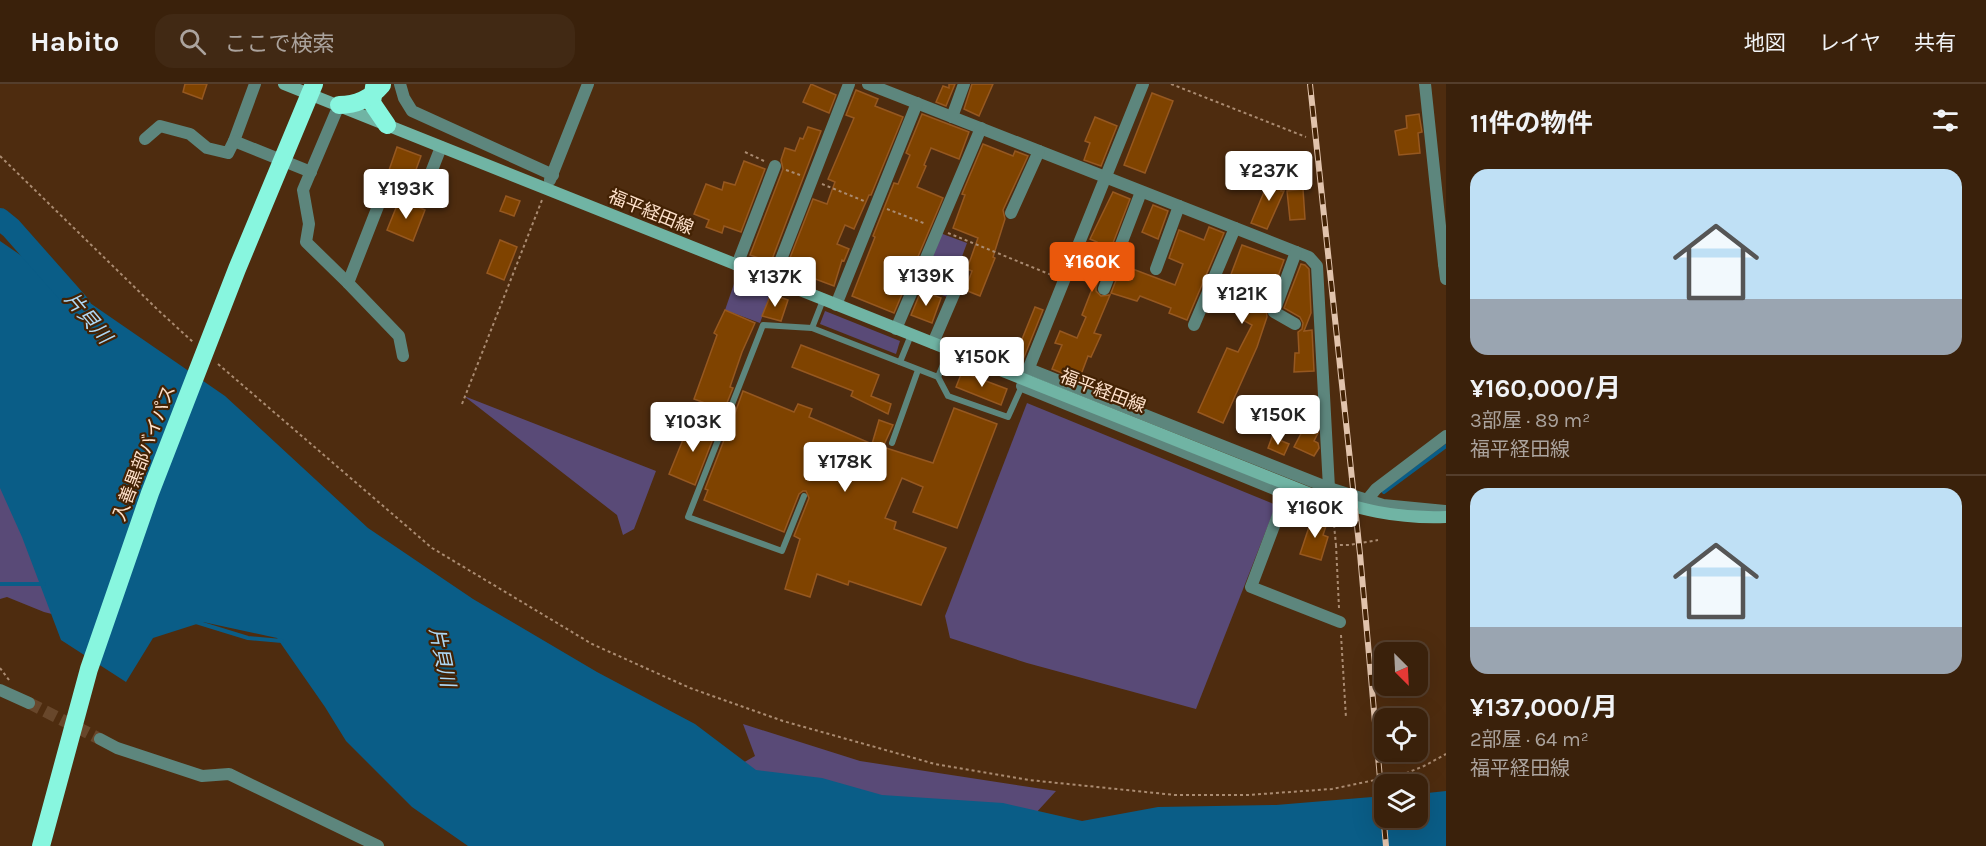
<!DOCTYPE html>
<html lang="ja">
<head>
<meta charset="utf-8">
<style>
	body { margin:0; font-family:Karla,"Noto Sans JP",sans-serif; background:#412914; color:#f1f3f6; height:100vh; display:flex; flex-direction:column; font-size:22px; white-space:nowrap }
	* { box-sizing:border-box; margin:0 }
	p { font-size:20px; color:#aba39d }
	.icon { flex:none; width:33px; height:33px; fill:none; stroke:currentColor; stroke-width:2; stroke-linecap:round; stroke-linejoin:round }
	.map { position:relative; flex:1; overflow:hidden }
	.panel { display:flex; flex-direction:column; background:#3a210b; width:540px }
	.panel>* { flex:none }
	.needle { width:39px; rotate:156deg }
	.controls { position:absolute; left:1374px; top:558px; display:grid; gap:12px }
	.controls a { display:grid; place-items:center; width:54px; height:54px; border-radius:12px; background:#3a210b; box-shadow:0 6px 24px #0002,0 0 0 2px #543e2c; font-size:30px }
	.price { position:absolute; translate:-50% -51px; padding:0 14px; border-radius:6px; background:#fff; color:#222; font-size:20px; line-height:39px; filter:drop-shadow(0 2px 3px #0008) }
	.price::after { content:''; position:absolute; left:50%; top:36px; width:18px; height:14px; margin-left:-9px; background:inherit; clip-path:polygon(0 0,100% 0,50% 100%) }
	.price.active { background:#ea580c; color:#fff }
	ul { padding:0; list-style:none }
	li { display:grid; align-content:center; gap:12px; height:318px; padding:0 24px }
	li+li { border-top:2px solid #543e2c }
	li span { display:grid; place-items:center; height:186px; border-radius:18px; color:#555 }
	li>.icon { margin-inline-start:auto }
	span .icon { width:108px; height:108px; fill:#fffc; stroke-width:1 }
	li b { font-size:26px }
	h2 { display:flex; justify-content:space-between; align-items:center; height:72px; padding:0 24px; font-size:26px }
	header { display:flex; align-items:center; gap:36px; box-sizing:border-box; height:84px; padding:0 30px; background:#3a210b; border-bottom:2px solid #543e2c }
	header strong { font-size:28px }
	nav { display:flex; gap:33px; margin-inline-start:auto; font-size:21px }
	.search { width:420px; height:54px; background:#412914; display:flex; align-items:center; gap:15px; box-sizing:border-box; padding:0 21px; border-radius:18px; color:#aba39d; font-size:22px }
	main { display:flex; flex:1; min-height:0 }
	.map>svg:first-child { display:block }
</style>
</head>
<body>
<header>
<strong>Habito</strong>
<div class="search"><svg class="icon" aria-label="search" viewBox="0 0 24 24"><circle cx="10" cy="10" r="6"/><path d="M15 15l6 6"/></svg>ここで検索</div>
<nav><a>地図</a><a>レイヤ</a><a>共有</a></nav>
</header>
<main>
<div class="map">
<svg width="1446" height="762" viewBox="0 0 1446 762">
	<rect width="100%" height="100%" fill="#4e2c0f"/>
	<!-- green -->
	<g fill="#594a77">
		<path d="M940,149L967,159L947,213L920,202Z"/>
		<path d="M736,194L772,206L760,239L725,226Z"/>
		<path d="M825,227L900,257L896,270L820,240Z"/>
		<path d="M464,312L656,387L634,445L623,451L617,431Z"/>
		<path d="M1027,319L1276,421L1196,625L1027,579L950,554L945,532Z"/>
		<path d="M0,378L91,540L44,528L7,513L0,515Z"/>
		<path d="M743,640L860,677L1056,707L1013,754L976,762L725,689L755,672Z"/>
	</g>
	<!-- water -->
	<path fill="#0a5d87" d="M0,157L225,312L368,444L473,515L597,588L695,640L756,686L822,694L882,711L1003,719L1082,737L1158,723L1276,721L1384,712V734H1418V710L1446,707V762H468L412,723L346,657L325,623L277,554L203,538L153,554L126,598L61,556L22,453L0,404Z"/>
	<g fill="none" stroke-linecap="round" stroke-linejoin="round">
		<!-- stream -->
		<g stroke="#0a5d87" stroke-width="4">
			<path d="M1384,408L1446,362"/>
			<path d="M0,500H44"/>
			<path d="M196,538L248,554L282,557"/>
		</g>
		<!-- river -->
		<path stroke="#0a5d87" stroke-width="22" d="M0,135L11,144L80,222"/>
	</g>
	<!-- building -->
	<g fill="#7f4300" stroke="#965820" stroke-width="1.5">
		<path d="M185,0H207L202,15L183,8Z"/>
		<path d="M811,0L836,11L829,29L803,18Z"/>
		<path d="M949,0H955L946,22L936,18L943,2L949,4Z"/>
		<path d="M972,0H993L979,32L964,25Z"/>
		<path d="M856,6L878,15L875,22L903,33L871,111H869L854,145L845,141L837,160L849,165L844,177L842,176L834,202L786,184L813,115L827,120L835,98L828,95L854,34L846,31Z"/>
		<path d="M1152,9L1173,17L1145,89L1124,81Z"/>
		<path d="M922,30L969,48L959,75L931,64L924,81L926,82L917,103L943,114L894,229L852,212L875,153L873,152L894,99L898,100L910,71L906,69Z"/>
		<path d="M1419,30L1422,48L1418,49L1420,69L1399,71L1395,47L1407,44L1406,32Z"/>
		<path d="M1095,33L1117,42L1101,82L1084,76L1090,59L1085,57Z"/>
		<path d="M808,43L821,47L771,178L750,171L783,85L781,76L785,64L795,67L800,54L803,55Z"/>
		<path d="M983,60L1013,72L1015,67L1028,72L1003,126L1005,135L993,173L995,174L980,212L965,206L972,187L967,185L978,154L953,144L965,111L962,110Z"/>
		<path d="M397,63L421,72L410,102L386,95Z"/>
		<path d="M744,77L765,85L741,148L724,142L722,149L706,143L709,136L694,130L706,100L722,106L724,98L735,101Z"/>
		<path d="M1272,89L1286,95L1281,107H1284L1267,145L1251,139Z"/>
		<path d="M1303,105L1305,135L1290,136L1287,107Z"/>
		<path d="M1113,108L1130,115L1096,203V207L1101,212L1110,211L1094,249L1101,251L1091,273L1088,272L1079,296L1052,285L1062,261L1055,259L1060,247L1077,254L1086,233L1082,231L1094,200L1074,193L1078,183L1086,186L1097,158L1090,155Z"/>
		<path d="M506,112L520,117L514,132L500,127Z"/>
		<path d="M407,118L425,126L413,157L387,146L398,119Z"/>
		<path d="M1153,121L1168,127L1158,155L1142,148Z"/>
		<path d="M1209,143L1224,149L1187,236L1169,229L1171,224L1140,212L1137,217L1111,209L1122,181L1175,201L1183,180L1169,174L1179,146L1204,156Z"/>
		<path d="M500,156L517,163L504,196L487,189Z"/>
		<path d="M1242,161L1284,176L1266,225L1267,233L1257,263L1223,339L1198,328L1227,264L1238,268L1252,241L1241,235L1247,219L1217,209L1224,191L1230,193Z"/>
		<path d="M1301,180L1305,181L1309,185L1311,229L1304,247L1312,246L1314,287L1294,288L1295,269H1299L1298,248L1302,245L1303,239L1300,233L1284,224Z"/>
		<path d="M921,207L941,214L932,239L911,231Z"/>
		<path d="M771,210L788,216L781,237L762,232Z"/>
		<path d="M1035,223L1043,226L1022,278L1014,275Z"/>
		<path d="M725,226L755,239L742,268L730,303L733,304L724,326L694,315L717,251L714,249Z"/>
		<path d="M801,261L879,291L871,312L891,320L888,330L851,312L853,307L792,283Z"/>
		<path d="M962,288L1007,305L1001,321L956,303Z"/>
		<path d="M743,307L794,328L798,320L812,325L809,333L872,360L879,336L893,341L883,363L933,379L954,324L997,340L957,444L913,428L923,403L902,394L885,434L896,438L894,445L946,464L921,521L849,497L848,501L817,490L810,513L785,505L800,455L794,452L809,414L806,407H803L799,410L784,448L704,416L708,406L705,405L726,351H727Z"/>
		<path d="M691,336L716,347L695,401L669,390Z"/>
		<path d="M1305,342L1318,349L1314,357L1318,359L1319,364L1314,372L1294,363Z"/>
		<path d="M1272,353L1289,360L1284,371L1268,364Z"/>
		<path d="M1313,431L1328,436L1323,451L1328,453L1321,476L1300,470Z"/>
	</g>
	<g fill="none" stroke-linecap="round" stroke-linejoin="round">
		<!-- street-tunnel -->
		<path stroke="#68472b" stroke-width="12" stroke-dasharray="12 6" stroke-linecap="butt" d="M29,619L100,655"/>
		<!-- path -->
		<g stroke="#aa8b71" stroke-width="2" stroke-dasharray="3 3" stroke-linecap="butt">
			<path d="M1171,0L1306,53"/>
			<path d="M745,68L764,77"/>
			<path d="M0,72L159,227L193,258"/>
			<path d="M786,86L800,91"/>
			<path d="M822,100L864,117"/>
			<path d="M887,125L926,140"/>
			<path d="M948,149L1054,192"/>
			<path d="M218,280L432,464L592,560L690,604L783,637L935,680L1029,696L1175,711H1248L1332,705L1404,690L1424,682L1446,670"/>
			<path d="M462,320L542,116"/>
			<path d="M1334,441L1336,461H1349L1378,456"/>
			<path d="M1336,461L1339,524"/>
			<path d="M1341,551L1346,634"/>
			<path d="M0,584L9,596"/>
		</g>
		<!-- lane -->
		<g stroke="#5d867d" stroke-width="6">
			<path d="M823,216L812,244L938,293L949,266"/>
			<path d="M900,278L911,251"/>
			<path d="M938,293L948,312L1008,333L1022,302"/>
			<path d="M892,359L918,286"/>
			<path d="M804,412L782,467L688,433L763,241L812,244"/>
		</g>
		<!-- street -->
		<g stroke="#5d867d" stroke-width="12">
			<path d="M255,0L234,57L311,88"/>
			<path d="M400,0L404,14L412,27L553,91"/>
			<path d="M868,0L1309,173L1317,182L1329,404"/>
			<path d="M1425,0L1444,180H1446"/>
			<path d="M339,21L303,106L309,140L306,158L348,199"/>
			<path d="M952,33L964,0"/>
			<path d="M145,55L160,42L190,50L207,64L228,69L234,57"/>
			<path d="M550,96L588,0"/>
			<path d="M1011,129L1039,67"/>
			<path d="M1444,180L1446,195"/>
			<path d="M737,181L775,82"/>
			<path d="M1156,185L1179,122"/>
			<path d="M773,196L849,0"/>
			<path d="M1104,205L1141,108"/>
			<path d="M836,221L917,19"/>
			<path d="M1295,240L1274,228L1296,168"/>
			<path d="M1194,241L1235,144"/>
			<path d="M896,245L981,44"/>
			<path d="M933,259L957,203"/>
			<path d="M403,272L399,252L348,199L382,112L423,109L441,63"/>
			<path d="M1029,285L1329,404L1383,421L1445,427"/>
			<path d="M1026,291L1143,0"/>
			<path d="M1022,302L1333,429"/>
			<path d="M1286,410L1251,503L1340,538"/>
			<path d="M1367,416L1376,405L1446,352"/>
			<path d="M0,606L29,619"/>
			<path d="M100,655L117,664L202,692L229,690L378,762"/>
		</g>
		<!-- secondary -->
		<path stroke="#70b4a4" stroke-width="12" d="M284,0L1311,410C1360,425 1394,435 1446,433"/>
		<!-- highway -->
		<g stroke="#88f6df" stroke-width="18">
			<path d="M374,3L372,19L387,41"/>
			<path d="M339,21C357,21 370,15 382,1"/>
			<path d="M41,762L89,585L150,409L237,185L314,0"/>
		</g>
		<defs>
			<path id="rail" d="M1310,0L1360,470L1386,762"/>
		</defs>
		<!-- rail casing -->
		<use href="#rail" stroke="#e1c3ac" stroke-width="6"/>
		<!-- rail -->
		<use href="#rail" stroke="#432204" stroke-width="4" stroke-dasharray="11" stroke-linecap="butt"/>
	</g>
	<g text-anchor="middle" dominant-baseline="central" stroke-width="4.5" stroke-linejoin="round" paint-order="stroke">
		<!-- street labels -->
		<g font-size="18" fill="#fee1cb" stroke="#432204">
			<text transform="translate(651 128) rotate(22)">福平経田線</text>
			<text transform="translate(1103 307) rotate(21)">福平経田線</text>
			<text transform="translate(144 369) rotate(-69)">入善黒部バイパス</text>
		</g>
		<!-- water labels -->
		<g font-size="20" font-style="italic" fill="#add8f5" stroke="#432204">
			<text transform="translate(88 234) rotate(50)">片貝川</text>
			<text transform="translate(442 573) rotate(78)">片貝川</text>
		</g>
	</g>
</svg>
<div class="controls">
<a><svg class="needle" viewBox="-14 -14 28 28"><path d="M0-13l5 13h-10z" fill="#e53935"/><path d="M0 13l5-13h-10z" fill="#aba39d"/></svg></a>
<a><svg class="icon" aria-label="locate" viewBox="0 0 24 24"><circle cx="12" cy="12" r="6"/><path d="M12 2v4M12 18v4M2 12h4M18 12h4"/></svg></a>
<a><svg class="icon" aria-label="layers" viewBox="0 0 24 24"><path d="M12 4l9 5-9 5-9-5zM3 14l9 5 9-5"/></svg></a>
</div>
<b class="price" style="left:1269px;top:118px">¥237K</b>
<b class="price" style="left:406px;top:136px">¥193K</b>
<b class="price active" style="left:1092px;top:209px">¥160K</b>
<b class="price" style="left:926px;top:223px">¥139K</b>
<b class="price" style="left:775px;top:224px">¥137K</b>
<b class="price" style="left:1242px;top:241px">¥121K</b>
<b class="price" style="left:982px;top:304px">¥150K</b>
<b class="price" style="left:1278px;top:362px">¥150K</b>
<b class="price" style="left:693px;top:369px">¥103K</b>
<b class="price" style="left:845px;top:409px">¥178K</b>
<b class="price" style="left:1315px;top:455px">¥160K</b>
</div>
<section class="panel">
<h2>11件の物件<svg class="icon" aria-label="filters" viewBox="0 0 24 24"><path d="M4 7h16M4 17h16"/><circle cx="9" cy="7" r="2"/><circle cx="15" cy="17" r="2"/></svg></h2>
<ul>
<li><span style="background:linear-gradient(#bfe0f5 70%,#9aa5b1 0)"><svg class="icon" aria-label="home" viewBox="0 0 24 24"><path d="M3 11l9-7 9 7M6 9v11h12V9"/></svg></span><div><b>¥160,000/月</b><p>3部屋 · 89 m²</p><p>福平経田線</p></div></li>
<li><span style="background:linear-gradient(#bfe0f5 75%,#9aa5b1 0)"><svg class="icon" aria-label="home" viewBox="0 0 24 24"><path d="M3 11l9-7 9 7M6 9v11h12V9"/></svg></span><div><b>¥137,000/月</b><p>2部屋 · 64 m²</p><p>福平経田線</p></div></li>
</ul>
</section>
</main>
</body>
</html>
